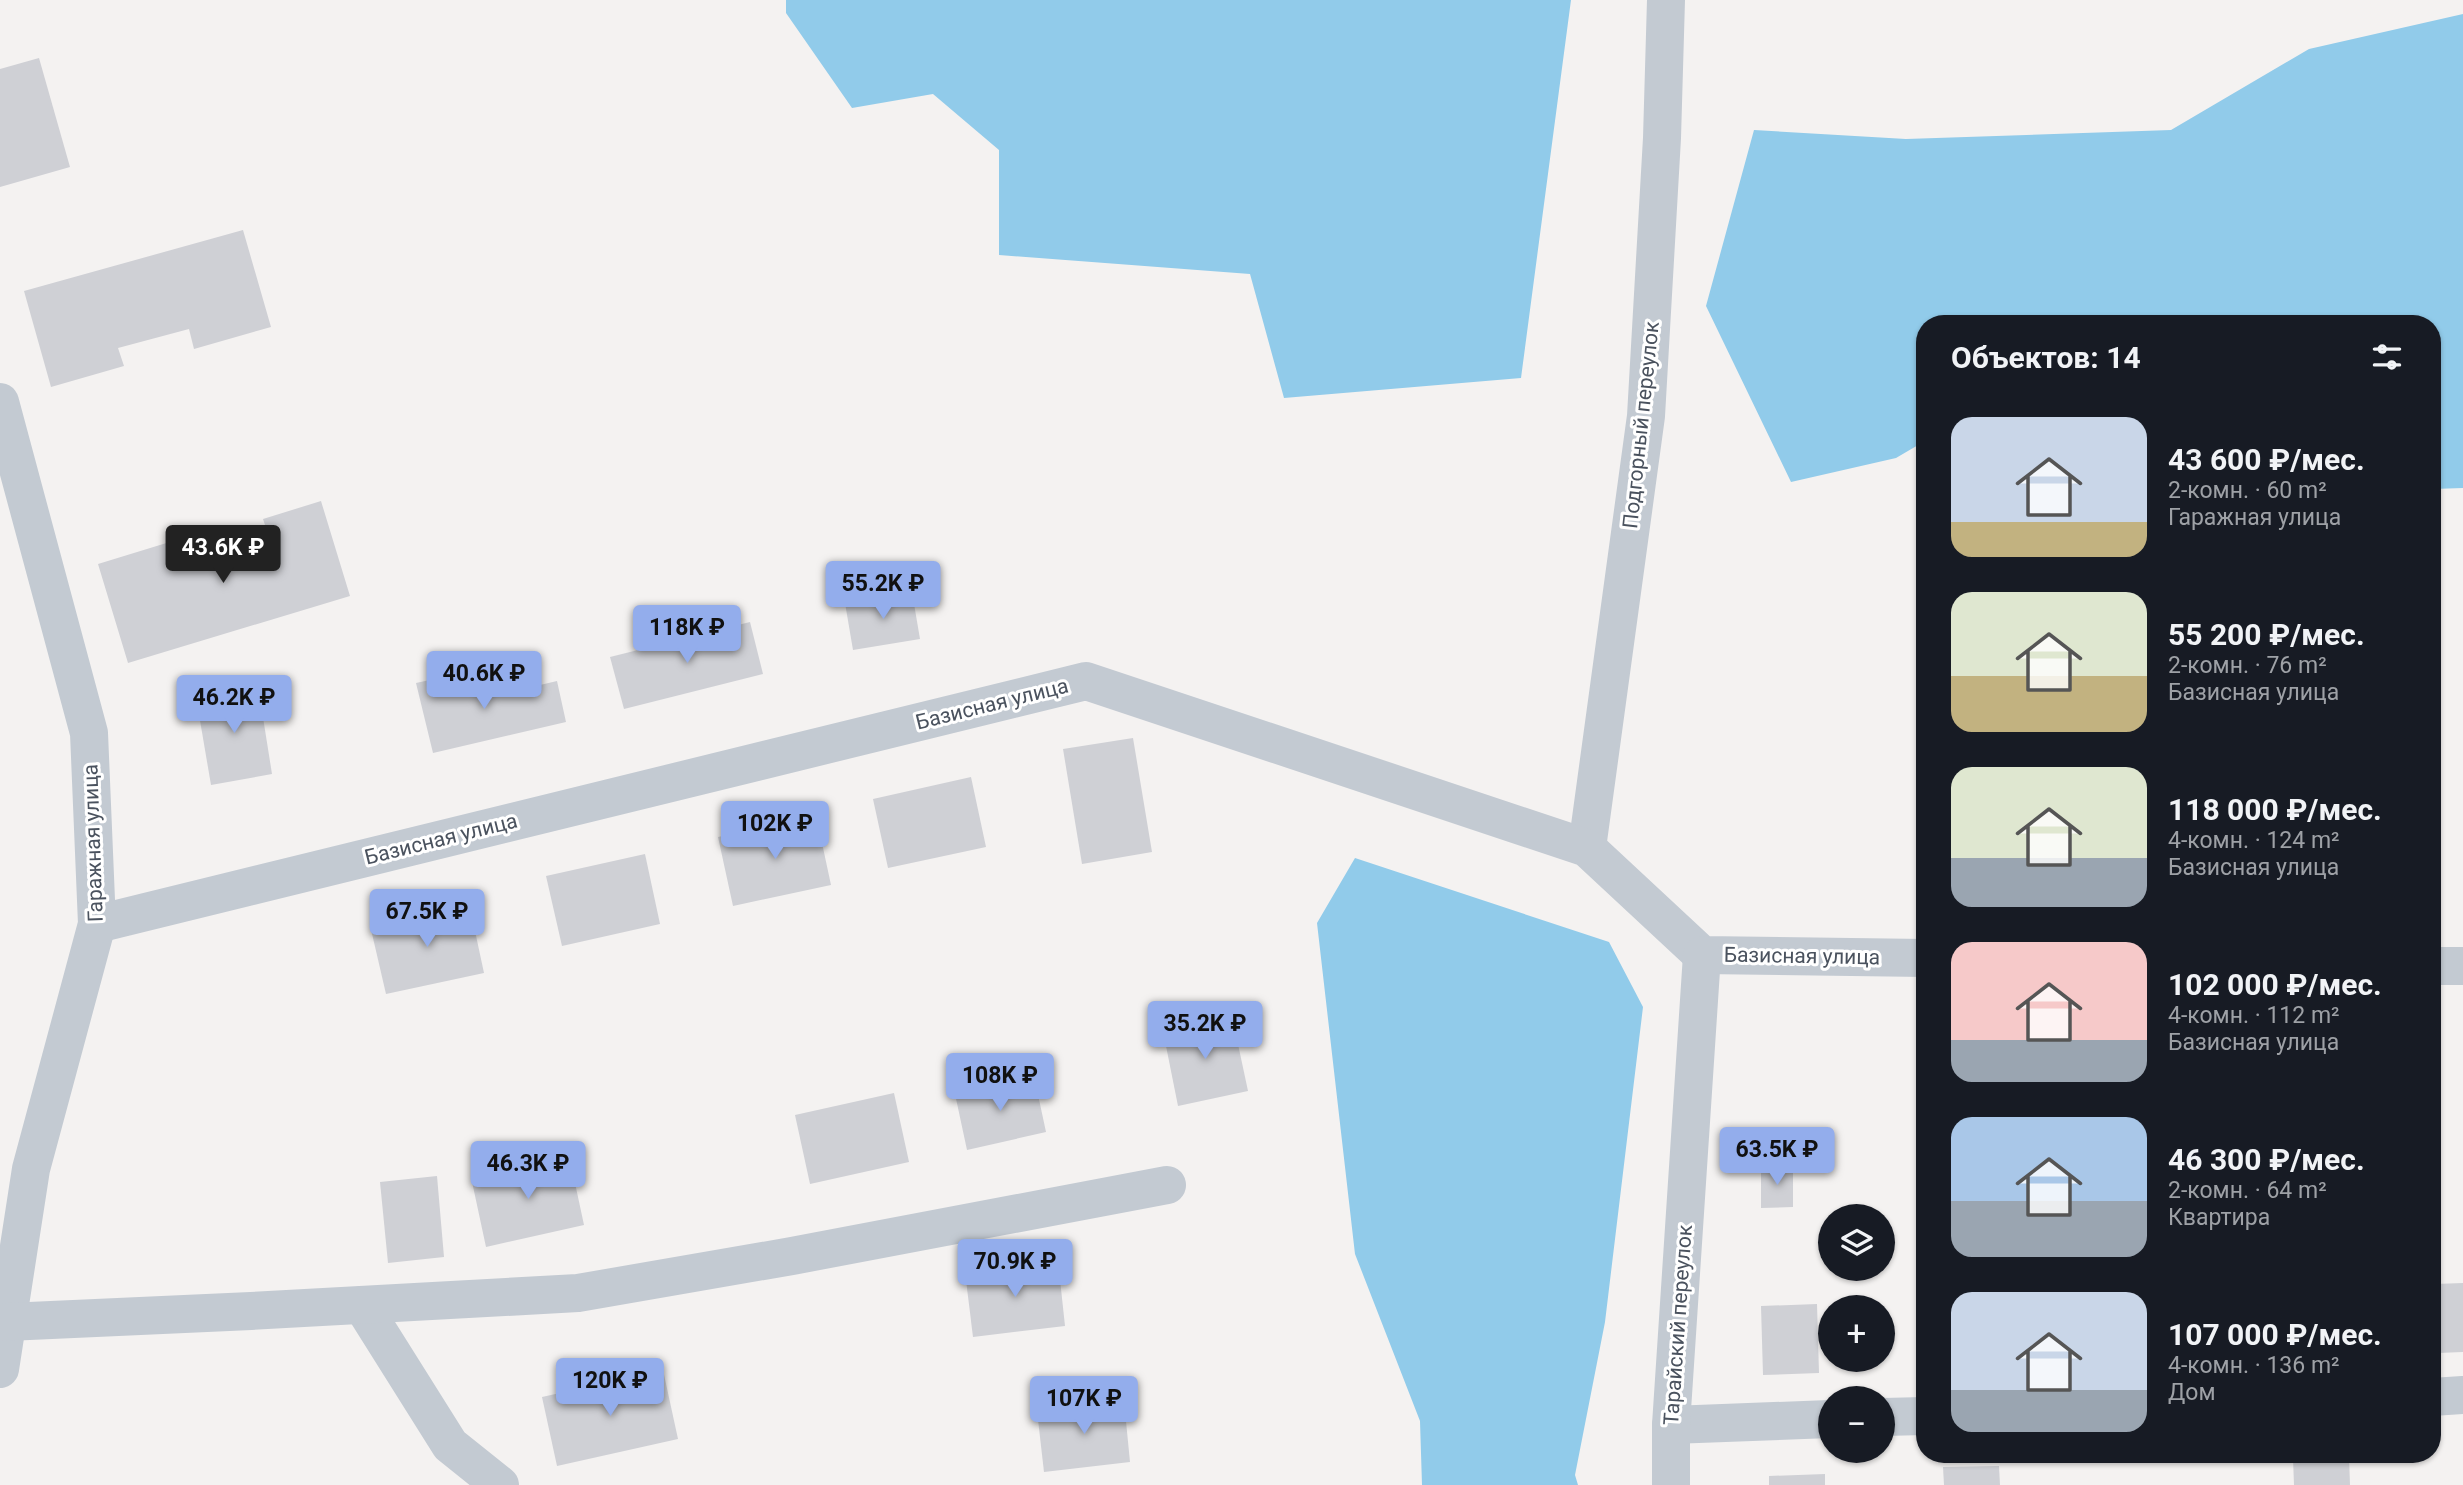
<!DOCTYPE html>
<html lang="ru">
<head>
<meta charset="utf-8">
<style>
	body { margin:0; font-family:Roboto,sans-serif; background:#242831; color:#f1f3f6; height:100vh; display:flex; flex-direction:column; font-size:26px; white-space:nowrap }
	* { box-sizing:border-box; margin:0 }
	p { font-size:23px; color:#9ea1a6 }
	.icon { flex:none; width:38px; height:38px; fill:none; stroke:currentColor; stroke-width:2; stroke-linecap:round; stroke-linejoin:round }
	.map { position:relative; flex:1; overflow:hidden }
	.sheet { position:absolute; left:1916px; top:315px; width:525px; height:1148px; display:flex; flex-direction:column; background:#171b24; border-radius:28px; box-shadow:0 2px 5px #0004 }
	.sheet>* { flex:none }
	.fabs { position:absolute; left:1818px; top:1204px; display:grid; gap:14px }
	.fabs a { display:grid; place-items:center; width:77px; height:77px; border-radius:50%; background:#171b24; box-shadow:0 2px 5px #0004; font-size:35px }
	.price { position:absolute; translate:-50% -60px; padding:0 16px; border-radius:7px; background:#93adec; color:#111; font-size:23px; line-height:46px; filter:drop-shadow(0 2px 4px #0008) }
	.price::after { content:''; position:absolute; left:50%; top:42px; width:21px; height:16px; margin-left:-10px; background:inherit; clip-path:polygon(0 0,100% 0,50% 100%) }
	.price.on { background:#222; color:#fff }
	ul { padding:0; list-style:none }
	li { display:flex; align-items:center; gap:21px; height:175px; padding:0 35px }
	li span { display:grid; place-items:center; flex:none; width:196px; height:140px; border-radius:21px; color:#555 }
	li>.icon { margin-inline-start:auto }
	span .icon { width:84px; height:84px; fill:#fffc; stroke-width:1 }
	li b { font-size:30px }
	h2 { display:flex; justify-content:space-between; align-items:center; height:84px; padding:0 35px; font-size:30px }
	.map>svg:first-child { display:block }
</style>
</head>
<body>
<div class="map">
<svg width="2463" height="1485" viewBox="0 0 2463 1485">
	<rect width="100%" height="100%" fill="#f4f2f1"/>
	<!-- water -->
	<g fill="#91cbea">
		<path d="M786,0H1571L1521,378L1284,398L1250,274L999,255V150L933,94L852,108L786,13Z"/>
		<path d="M2463,14V488L2433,489L2432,324H1925V441L1896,458L1791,482L1706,306L1754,130L1906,139L2171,130L2309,49Z"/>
		<path d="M1355,858L1609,942L1643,1007L1605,1322L1575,1475L1578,1485H1422L1420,1421L1355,1254L1317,923Z"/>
	</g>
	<!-- building -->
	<g fill="#cfd0d5">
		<path d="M39,58L70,167L0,187V69Z"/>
		<path d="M243,230L271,327L194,349L189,329L118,348L124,366L51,387L24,291Z"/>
		<path d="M321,501L350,596L128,663L98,564L173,541L180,564L269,537L263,519Z"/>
		<path d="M912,592L920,639L853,650L845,603Z"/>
		<path d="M750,622L763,674L624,709L610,657Z"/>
		<path d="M475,670L481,699L557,681L566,722L433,753L416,683Z"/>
		<path d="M258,686L272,774L211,785L196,697Z"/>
		<path d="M1133,738L1152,852L1082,864L1063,749Z"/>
		<path d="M971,777L986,847L888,868L873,799Z"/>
		<path d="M816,815L831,885L733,906L718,837Z"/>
		<path d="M645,854L660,924L562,946L546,876Z"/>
		<path d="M469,903L484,973L386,994L370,925Z"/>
		<path d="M1232,1016L1248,1091L1178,1106L1163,1031Z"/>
		<path d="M1034,1076L1046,1132L967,1150L955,1094Z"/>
		<path d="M894,1093L909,1162L810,1184L795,1115Z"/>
		<path d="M569,1155L584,1225L486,1247L471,1177Z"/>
		<path d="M1761,1167H1793V1207L1761,1208Z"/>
		<path d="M437,1176L444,1257L388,1263L380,1182Z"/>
		<path d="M1058,1261L1065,1326L973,1337L965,1272Z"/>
		<path d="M2463,1283V1352L2438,1353L2435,1284Z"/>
		<path d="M1817,1304L1819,1373L1763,1375L1761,1306Z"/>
		<path d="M663,1370L678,1439L557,1466L542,1397Z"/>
		<path d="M1124,1401L1130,1462L1044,1472L1037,1411Z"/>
		<path d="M2349,1456L2350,1485H2294L2293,1458Z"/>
		<path d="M1999,1466L2000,1485H1944L1943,1467Z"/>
		<path d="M1825,1474V1485H1769V1476Z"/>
	</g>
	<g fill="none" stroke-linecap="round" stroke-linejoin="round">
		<!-- minor -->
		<g stroke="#c3cad2" stroke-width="38">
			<path d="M0,402L89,733L97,924L31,1169L0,1369"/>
			<path d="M1587,848L1646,416L1662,138L1666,0"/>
			<path d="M97,924L1086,681L1587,848L1702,955L1925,958"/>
			<path d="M2432,966H2463"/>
			<path d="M362,1305L450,1445L500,1485"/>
			<path d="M7,1322L251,1311L578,1293L792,1256L1167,1185"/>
			<path d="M2432,1397L2463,1395"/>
			<path d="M1883,1417L1925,1416"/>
			<path d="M1671,1425L1830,1419"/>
			<path d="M1671,1485V1425L1702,955"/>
		</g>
	</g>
	<g text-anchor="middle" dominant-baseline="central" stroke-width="6" stroke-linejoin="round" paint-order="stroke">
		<!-- street labels -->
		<g font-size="21" fill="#4a525e" stroke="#fff">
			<text transform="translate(1641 425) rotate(-84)">Подгорный переулок</text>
			<text transform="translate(992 704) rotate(-14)">Базисная улица</text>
			<text transform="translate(441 839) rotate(-14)">Базисная улица</text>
			<text transform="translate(93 843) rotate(-92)">Гаражная улица</text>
			<text transform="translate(1802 956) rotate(1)">Базисная улица</text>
			<text transform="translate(1678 1325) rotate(-86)">Тарайский переулок</text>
		</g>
	</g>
</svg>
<div class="fabs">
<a><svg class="icon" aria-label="layers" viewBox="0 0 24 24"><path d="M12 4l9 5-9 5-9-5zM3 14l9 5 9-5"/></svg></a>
<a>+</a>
<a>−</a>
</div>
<b class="price on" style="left:223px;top:585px">43.6K ₽</b>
<b class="price" style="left:883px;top:621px">55.2K ₽</b>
<b class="price" style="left:687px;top:665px">118K ₽</b>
<b class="price" style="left:484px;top:711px">40.6K ₽</b>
<b class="price" style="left:234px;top:735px">46.2K ₽</b>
<b class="price" style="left:775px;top:861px">102K ₽</b>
<b class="price" style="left:427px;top:949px">67.5K ₽</b>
<b class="price" style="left:1205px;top:1061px">35.2K ₽</b>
<b class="price" style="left:1000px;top:1113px">108K ₽</b>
<b class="price" style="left:1777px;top:1187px">63.5K ₽</b>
<b class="price" style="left:528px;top:1201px">46.3K ₽</b>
<b class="price" style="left:1015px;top:1299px">70.9K ₽</b>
<b class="price" style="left:610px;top:1418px">120K ₽</b>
<b class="price" style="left:1084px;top:1436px">107K ₽</b>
<section class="sheet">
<h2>Объектов: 14<svg class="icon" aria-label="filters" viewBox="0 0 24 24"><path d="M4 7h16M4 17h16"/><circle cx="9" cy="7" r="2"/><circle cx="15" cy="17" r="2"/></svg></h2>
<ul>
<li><span style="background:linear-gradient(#c9d6e8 75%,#c2b280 0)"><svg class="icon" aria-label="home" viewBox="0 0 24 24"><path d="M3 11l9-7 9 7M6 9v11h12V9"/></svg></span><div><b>43 600 ₽/мес.</b><p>2-комн. · 60 m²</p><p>Гаражная улица</p></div></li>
<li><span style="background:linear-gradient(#dfe7d0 60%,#c2b280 0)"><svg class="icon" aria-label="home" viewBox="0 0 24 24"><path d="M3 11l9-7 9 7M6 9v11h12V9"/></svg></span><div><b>55 200 ₽/мес.</b><p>2-комн. · 76 m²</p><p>Базисная улица</p></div></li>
<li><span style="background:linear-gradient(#dfe7d0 65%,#9aa5b1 0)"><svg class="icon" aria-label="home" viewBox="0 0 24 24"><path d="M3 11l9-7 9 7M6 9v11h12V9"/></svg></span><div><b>118 000 ₽/мес.</b><p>4-комн. · 124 m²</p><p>Базисная улица</p></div></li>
<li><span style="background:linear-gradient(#f6c9c9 70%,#9aa5b1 0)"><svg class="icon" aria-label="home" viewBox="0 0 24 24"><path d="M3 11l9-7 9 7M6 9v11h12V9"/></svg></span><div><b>102 000 ₽/мес.</b><p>4-комн. · 112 m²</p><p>Базисная улица</p></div></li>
<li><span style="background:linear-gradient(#a9c7e8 60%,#9aa5b1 0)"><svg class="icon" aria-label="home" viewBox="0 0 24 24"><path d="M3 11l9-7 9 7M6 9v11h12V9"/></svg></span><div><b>46 300 ₽/мес.</b><p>2-комн. · 64 m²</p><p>Квартира</p></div></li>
<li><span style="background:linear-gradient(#c9d6e8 70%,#9aa5b1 0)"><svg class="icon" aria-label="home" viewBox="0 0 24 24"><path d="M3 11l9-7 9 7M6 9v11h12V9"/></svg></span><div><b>107 000 ₽/мес.</b><p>4-комн. · 136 m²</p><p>Дом</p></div></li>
</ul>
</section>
</div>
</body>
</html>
